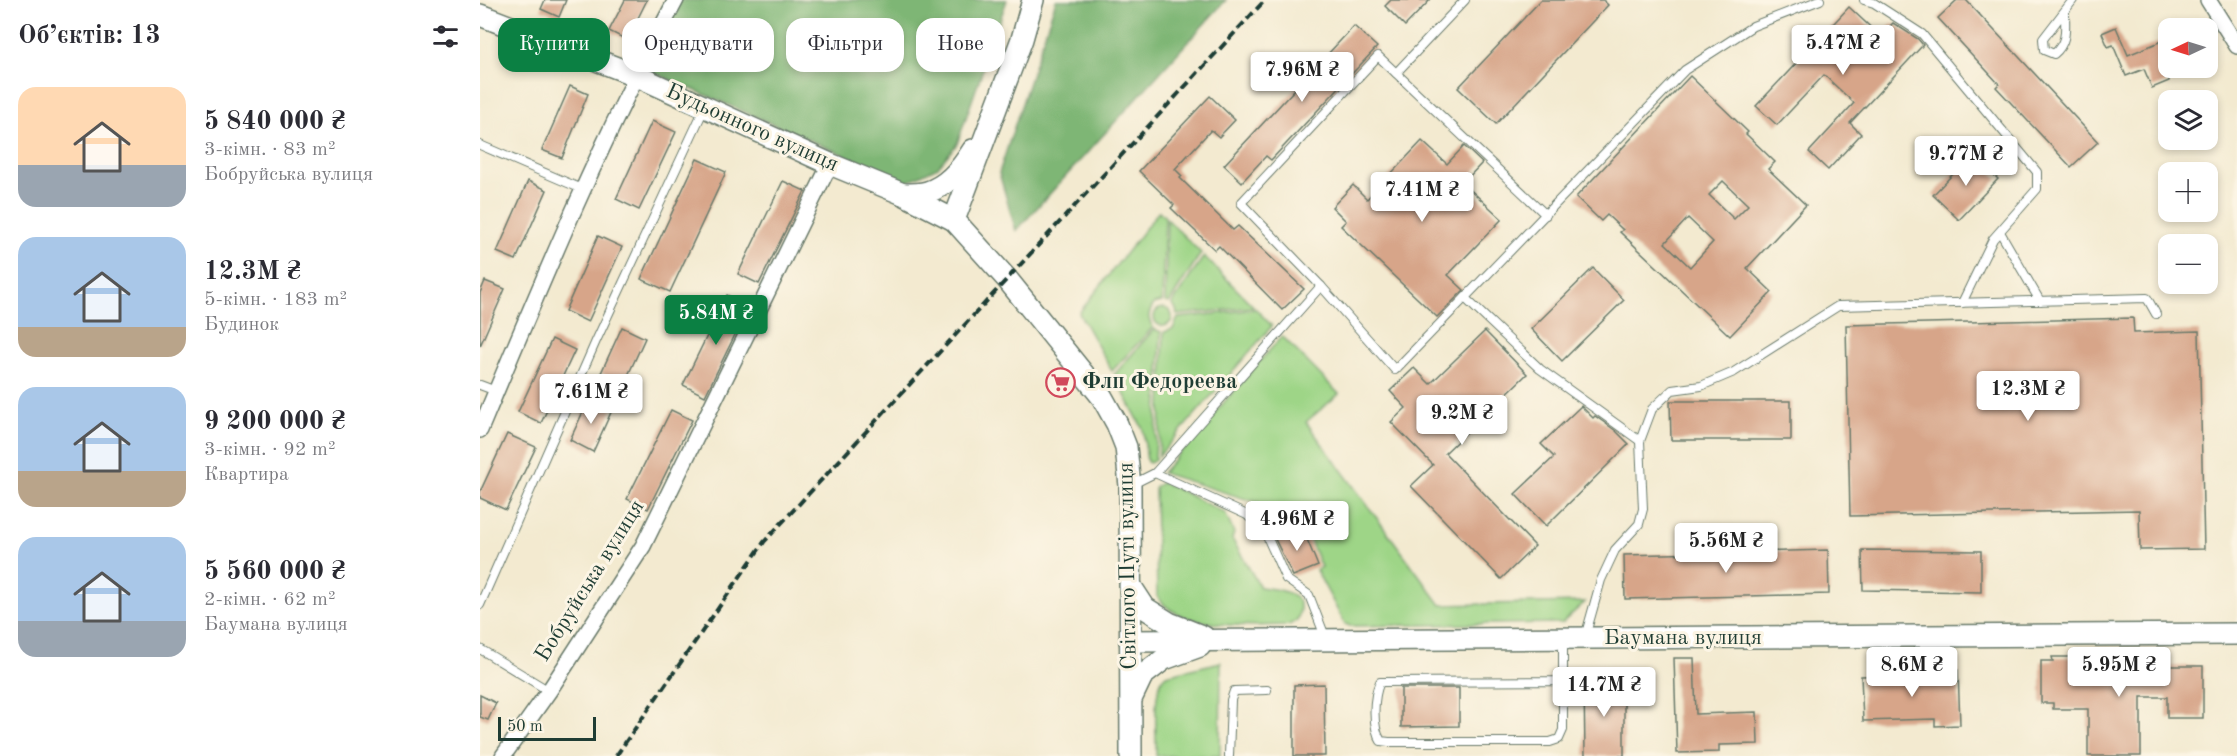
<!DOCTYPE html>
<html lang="uk">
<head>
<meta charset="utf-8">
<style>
	body { margin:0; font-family:"Old Standard TT",serif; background:#f7f7f7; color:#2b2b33; height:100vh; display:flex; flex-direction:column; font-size:22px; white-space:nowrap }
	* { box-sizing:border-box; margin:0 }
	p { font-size:20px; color:#7c7c81 }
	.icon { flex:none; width:33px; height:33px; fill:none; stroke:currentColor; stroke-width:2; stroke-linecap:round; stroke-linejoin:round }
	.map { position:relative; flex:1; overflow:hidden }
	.details { display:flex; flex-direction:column; background:#fff; width:480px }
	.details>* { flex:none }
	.guide { position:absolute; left:18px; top:18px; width:570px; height:54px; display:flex; gap:12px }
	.needle { width:39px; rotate:266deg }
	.controls { position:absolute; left:1678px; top:18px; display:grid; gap:12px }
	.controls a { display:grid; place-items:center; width:60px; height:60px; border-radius:12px; background:#fff; box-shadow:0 3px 9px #0003; font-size:30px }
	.scale { position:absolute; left:18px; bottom:15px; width:98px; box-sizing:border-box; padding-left:6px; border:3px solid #1f3d34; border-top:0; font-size:16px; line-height:21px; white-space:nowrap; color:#1f3d34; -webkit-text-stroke:4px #fcf5e5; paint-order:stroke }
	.price { position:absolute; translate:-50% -51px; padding:0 14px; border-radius:6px; background:#fff; color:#222; font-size:20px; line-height:39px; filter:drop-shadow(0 2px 3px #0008) }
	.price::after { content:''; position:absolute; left:50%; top:36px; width:18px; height:14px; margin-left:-9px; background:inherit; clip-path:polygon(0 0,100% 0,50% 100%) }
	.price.selected { background:#0b8043; color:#fff }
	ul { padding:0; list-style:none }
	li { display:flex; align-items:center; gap:18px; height:150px; padding:0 18px }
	li span { display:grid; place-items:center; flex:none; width:168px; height:120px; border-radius:18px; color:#555 }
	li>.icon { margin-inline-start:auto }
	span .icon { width:72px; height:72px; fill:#fffc; stroke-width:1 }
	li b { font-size:26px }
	h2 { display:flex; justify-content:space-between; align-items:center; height:72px; padding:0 18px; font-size:26px }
	.pill { padding:0 21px; border-radius:18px; background:#fff; box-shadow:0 3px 9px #0003; font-size:21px; line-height:54px }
	.pill.selected { background:#0b8043; color:#fff }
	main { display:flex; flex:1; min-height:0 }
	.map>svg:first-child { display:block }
</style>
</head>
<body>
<main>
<section class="details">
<h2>Об’єктів: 13<svg class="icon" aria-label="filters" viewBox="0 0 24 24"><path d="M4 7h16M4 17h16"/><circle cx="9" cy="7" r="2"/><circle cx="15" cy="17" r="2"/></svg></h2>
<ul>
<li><span style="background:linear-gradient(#ffd9b3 65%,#9aa5b1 0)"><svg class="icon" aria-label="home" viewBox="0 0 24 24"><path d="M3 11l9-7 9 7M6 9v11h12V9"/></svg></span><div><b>5 840 000 ₴</b><p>3-кімн. · 83 m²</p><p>Бобруйська вулиця</p></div></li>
<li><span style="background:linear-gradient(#a9c7e8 75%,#b9a48a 0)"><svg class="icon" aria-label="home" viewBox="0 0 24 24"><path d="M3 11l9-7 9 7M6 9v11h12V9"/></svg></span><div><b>12.3M ₴</b><p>5-кімн. · 183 m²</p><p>Будинок</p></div></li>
<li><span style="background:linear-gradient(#a9c7e8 70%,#b9a48a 0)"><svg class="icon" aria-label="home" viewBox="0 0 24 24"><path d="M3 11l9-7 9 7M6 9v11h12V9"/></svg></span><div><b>9 200 000 ₴</b><p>3-кімн. · 92 m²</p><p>Квартира</p></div></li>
<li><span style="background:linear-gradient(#a9c7e8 70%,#9aa5b1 0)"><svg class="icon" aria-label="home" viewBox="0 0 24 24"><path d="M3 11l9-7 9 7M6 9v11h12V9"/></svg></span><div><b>5 560 000 ₴</b><p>2-кімн. · 62 m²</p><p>Баумана вулиця</p></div></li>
</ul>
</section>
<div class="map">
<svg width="1757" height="756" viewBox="0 0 1757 756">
	<rect width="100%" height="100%" fill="#fcf5e5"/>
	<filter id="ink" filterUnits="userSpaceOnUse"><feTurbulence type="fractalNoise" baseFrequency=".0167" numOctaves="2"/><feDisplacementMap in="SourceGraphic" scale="12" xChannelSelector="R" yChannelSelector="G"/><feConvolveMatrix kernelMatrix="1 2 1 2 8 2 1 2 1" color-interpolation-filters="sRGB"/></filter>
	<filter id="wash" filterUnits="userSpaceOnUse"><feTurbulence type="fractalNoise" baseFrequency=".008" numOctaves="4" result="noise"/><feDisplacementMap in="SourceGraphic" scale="24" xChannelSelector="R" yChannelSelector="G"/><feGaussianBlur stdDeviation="1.35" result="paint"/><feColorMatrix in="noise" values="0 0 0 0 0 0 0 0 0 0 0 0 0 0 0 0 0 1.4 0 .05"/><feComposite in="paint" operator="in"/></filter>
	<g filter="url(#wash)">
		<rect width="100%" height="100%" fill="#f3ead0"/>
		<!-- green -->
		<g fill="#9ed587" stroke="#5e895e" stroke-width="1.5">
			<path d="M679,211L685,217L682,302L674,304C668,313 667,318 673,327L632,371L599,313Z"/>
			<path d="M687,219L721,253L689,303L685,302Z"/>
			<path d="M724,256L774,307L697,315L696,309L692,304Z"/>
			<circle cx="683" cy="317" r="9"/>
			<path d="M776,309L792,326L679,456L684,332L693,329L698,318Z"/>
			<path d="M674,329L681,332L675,460L670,463L667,462L663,429L634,375Z"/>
			<path d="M802,336L859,394L826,422L961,605L1105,602L1082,623L870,626L865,624L836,570L841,567L820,516L682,473Z"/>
			<path d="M681,483L689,485L745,513L754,533L752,539L780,587C799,590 830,591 817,620L809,625C774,626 698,631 677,596L675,487Z"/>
			<path d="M741,662L740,756H676C677,737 671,687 686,675Z"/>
		</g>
		<!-- forest -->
		<g fill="#7eb674" stroke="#4e7a54" stroke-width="1.5">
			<path d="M186,0H527L477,144L458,167L427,182L156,65Z"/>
			<path d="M576,0H746L536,231L519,173Z"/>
		</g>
		<g id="blocks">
			<!-- building -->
			<g fill="#d7a589" fill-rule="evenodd">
				<path d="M65,0H86L79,17L61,9Z"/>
				<path d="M145,0H167L147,40L129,31Z"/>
				<path d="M911,0H950L925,26L905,6Z"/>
				<path d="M1061,0H1123L1128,5L1016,124L978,88Z"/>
				<path d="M1477,0H1486L1618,142L1591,167L1516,87L1519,84L1458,18Z"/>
				<path d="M1369,7L1400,36L1413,23L1438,39L1443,45L1370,123L1381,134L1348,170L1329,152L1374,103L1344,75L1297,125L1276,106Z"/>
				<path d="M874,26L897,47L791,160L786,156L762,182L744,165Z"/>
				<path d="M1636,27L1648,55L1689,38V81L1672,88L1664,69L1646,76L1633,45L1628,47L1622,33Z"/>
				<path d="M1210,76L1268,132L1266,134L1295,162L1288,169L1326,205L1267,268L1292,292L1250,336L1140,232L1143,230L1127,215L1121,221L1096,197ZM1243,181L1268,205L1254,219L1229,195ZM1208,218L1233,242L1210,267L1185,243Z"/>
				<path d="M90,86L108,94L82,158L62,150Z"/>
				<path d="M730,96L755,120L739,137L731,130L695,169L702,176L700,178L753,230L758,226L824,289L802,310L739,246L735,250L691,208L694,205L659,171Z"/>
				<path d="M172,121L196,132L159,210L136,199Z"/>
				<path d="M942,141L967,164L984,146L1002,163L983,183L1022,219L968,275L984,290L957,317L861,226L866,221L852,207L873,185L887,199Z"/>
				<path d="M1492,154L1518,179L1479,220L1453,195Z"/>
				<path d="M217,159L246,172L190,292L161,279Z"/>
				<path d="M48,181L67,190L36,260L17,252Z"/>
				<path d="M303,181L325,191L279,284L258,274Z"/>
				<path d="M118,236L142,247L108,322L85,311Z"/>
				<path d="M1113,268L1144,300L1082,361L1051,329Z"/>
				<path d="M5,281L25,289L0,346V293Z"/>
				<path d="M247,295L269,306L225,396L203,385Z"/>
				<path d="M1653,318L1654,333L1719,331L1724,549L1660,550L1659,510L1370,516L1366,325Z"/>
				<path d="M142,327L165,338L144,384L121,373Z"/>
				<path d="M1005,331L1047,374L965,453L1055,546L1021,579L931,486L953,465L911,422L926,408L910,391L934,368L950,384Z"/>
				<path d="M72,339L95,350L61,423L38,412Z"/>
				<path d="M109,399L132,410L113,452L90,440Z"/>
				<path d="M1190,401H1311V440H1191Z"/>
				<path d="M1101,406L1113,418L1115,416L1136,431L1149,444L1066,526L1035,494L1074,457L1061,444Z"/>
				<path d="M191,410L212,420L168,509L147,499Z"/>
				<path d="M27,434L56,447L26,510L0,498V492Z"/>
				<path d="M822,527L838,566L813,576L795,539Z"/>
				<path d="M1348,550L1349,594L1145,599L1144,555Z"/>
				<path d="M1382,550L1501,551V592L1383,590Z"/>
				<path d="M1572,657H1628V666H1723V718H1687V697H1661V756H1608V709H1573V703H1561V661H1573Z"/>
				<path d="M1194,658H1214L1216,714L1277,712L1278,744L1239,745V752L1197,753Z"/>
				<path d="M1454,670H1478L1480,725L1455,726V719L1383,721L1381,676L1454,674Z"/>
				<path d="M1104,681H1144V756H1105Z"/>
				<path d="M844,684L845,756H814V685Z"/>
				<path d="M921,688H979V726L921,727Z"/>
				<path d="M0,695L16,703L8,720L0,717Z"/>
			</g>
		</g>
	</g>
	<g filter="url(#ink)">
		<use href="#blocks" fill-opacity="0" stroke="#697a6b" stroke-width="1.5"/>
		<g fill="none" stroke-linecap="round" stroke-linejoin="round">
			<defs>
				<g id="service">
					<path d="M1384,0L1394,3L1442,34L1557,172V189L1513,239L1482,303"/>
					<path d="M1585,11C1585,29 1588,42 1574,54L1564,50L1563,39L1593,0"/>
					<path d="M916,73L985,0"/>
					<path d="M0,145L102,189"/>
					<path d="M1520,232L1560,301"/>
					<path d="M841,286L761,203L898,56L1066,215"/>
					<path d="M985,298L1060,369L1160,441"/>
					<path d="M0,385L16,391"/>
					<path d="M675,473L841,286L915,370L1205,70L1273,26L1340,0"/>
					<path d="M651,485L675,473L767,515L785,532L806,579L829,595L846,639"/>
					<path d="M0,605L116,341L224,109"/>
					<path d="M1105,637L1121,580L1135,550L1159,524L1163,509L1160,441L1172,409L1192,390L1221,386L1254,372L1358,306L1667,298L1676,314"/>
					<path d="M1083,641V730L1079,739L1070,742H909L901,741C892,727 893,697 900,682L1083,681"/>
					<path d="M0,649L69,691"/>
					<path d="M749,756L751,700L754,691L787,690"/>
				</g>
				<g id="minor">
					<path d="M1728,0L1757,46"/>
					<path d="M0,430C61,284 121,139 196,0"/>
					<path d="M23,756L69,691L163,546L350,164"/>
				</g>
				<g id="secondary">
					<path d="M0,15L155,75L350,164L423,194L474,220L527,279L622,397L637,424L646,447L650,486L651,756"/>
					<path d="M423,194C431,194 440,194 447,192C468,186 482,168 493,150"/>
					<path d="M474,220L542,39L553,0"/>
					<path d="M650,585L665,608L689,623L724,637"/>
					<path d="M650,641L1757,634"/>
					<path d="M652,697L662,676L684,659L720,646"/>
				</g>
			</defs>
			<!-- service casing -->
			<use href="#service" stroke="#697a6b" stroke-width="10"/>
			<!-- minor casing -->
			<use href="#minor" stroke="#697a6b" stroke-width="18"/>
			<!-- secondary casing -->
			<use href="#secondary" stroke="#697a6b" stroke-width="24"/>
			<!-- service -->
			<use href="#service" stroke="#fff" stroke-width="8"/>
			<!-- minor -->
			<use href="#minor" stroke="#fff" stroke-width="15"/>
			<!-- secondary -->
			<use href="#secondary" stroke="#fff" stroke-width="21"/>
			<!-- rail -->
			<path stroke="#1f3d34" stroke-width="4" stroke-dasharray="9 4.5" stroke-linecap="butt" d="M136,756L284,542L785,0"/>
		</g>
	</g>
	<!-- icons -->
	<defs>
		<symbol id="supermarket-ring" viewBox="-11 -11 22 22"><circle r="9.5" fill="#fcf5e5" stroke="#d1495b" stroke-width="1.5"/><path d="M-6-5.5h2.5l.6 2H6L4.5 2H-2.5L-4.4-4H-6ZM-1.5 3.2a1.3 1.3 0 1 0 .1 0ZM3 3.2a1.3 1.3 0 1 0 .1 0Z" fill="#d1495b"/></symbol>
	</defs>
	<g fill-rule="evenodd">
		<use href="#supermarket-ring" x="564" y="366" width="33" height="33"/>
	</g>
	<g text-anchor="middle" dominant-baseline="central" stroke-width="6" stroke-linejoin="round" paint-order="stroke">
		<!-- street labels -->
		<g font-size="22" fill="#1f3d34" stroke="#fcf5e5">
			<text transform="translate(272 128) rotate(24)">Будьонного вулиця</text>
			<text transform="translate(648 566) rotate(-91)">Світлого Путі вулиця</text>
			<text transform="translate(110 581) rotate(-58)">Бобруйська вулиця</text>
			<text x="1203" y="638">Баумана вулиця</text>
		</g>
		<!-- poi labels -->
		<g font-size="22" font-weight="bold" fill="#1f3d34" stroke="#fcf5e5" text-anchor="start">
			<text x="602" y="382">Флп Федореева</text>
		</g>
	</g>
</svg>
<div class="controls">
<a><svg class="needle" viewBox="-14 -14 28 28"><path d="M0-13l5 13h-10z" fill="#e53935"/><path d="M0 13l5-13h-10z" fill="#7c7c81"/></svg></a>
<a><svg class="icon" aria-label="layers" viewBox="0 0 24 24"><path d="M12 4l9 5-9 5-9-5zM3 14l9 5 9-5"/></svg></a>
<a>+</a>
<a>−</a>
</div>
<div class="scale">50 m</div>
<b class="price" style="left:1363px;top:76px">5.47M ₴</b>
<b class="price" style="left:822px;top:103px">7.96M ₴</b>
<b class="price" style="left:1486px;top:187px">9.77M ₴</b>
<b class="price" style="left:942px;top:223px">7.41M ₴</b>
<b class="price selected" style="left:236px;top:346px">5.84M ₴</b>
<b class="price" style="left:1548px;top:422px">12.3M ₴</b>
<b class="price" style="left:111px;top:425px">7.61M ₴</b>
<b class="price" style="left:982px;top:446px">9.2M ₴</b>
<b class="price" style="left:817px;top:552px">4.96M ₴</b>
<b class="price" style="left:1246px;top:574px">5.56M ₴</b>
<b class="price" style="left:1432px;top:698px">8.6M ₴</b>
<b class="price" style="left:1639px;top:698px">5.95M ₴</b>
<b class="price" style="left:1124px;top:718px">14.7M ₴</b>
<div class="guide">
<a class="pill selected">Купити</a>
<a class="pill">Орендувати</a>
<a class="pill">Фільтри</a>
<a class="pill">Нове</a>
</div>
</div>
</main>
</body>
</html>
